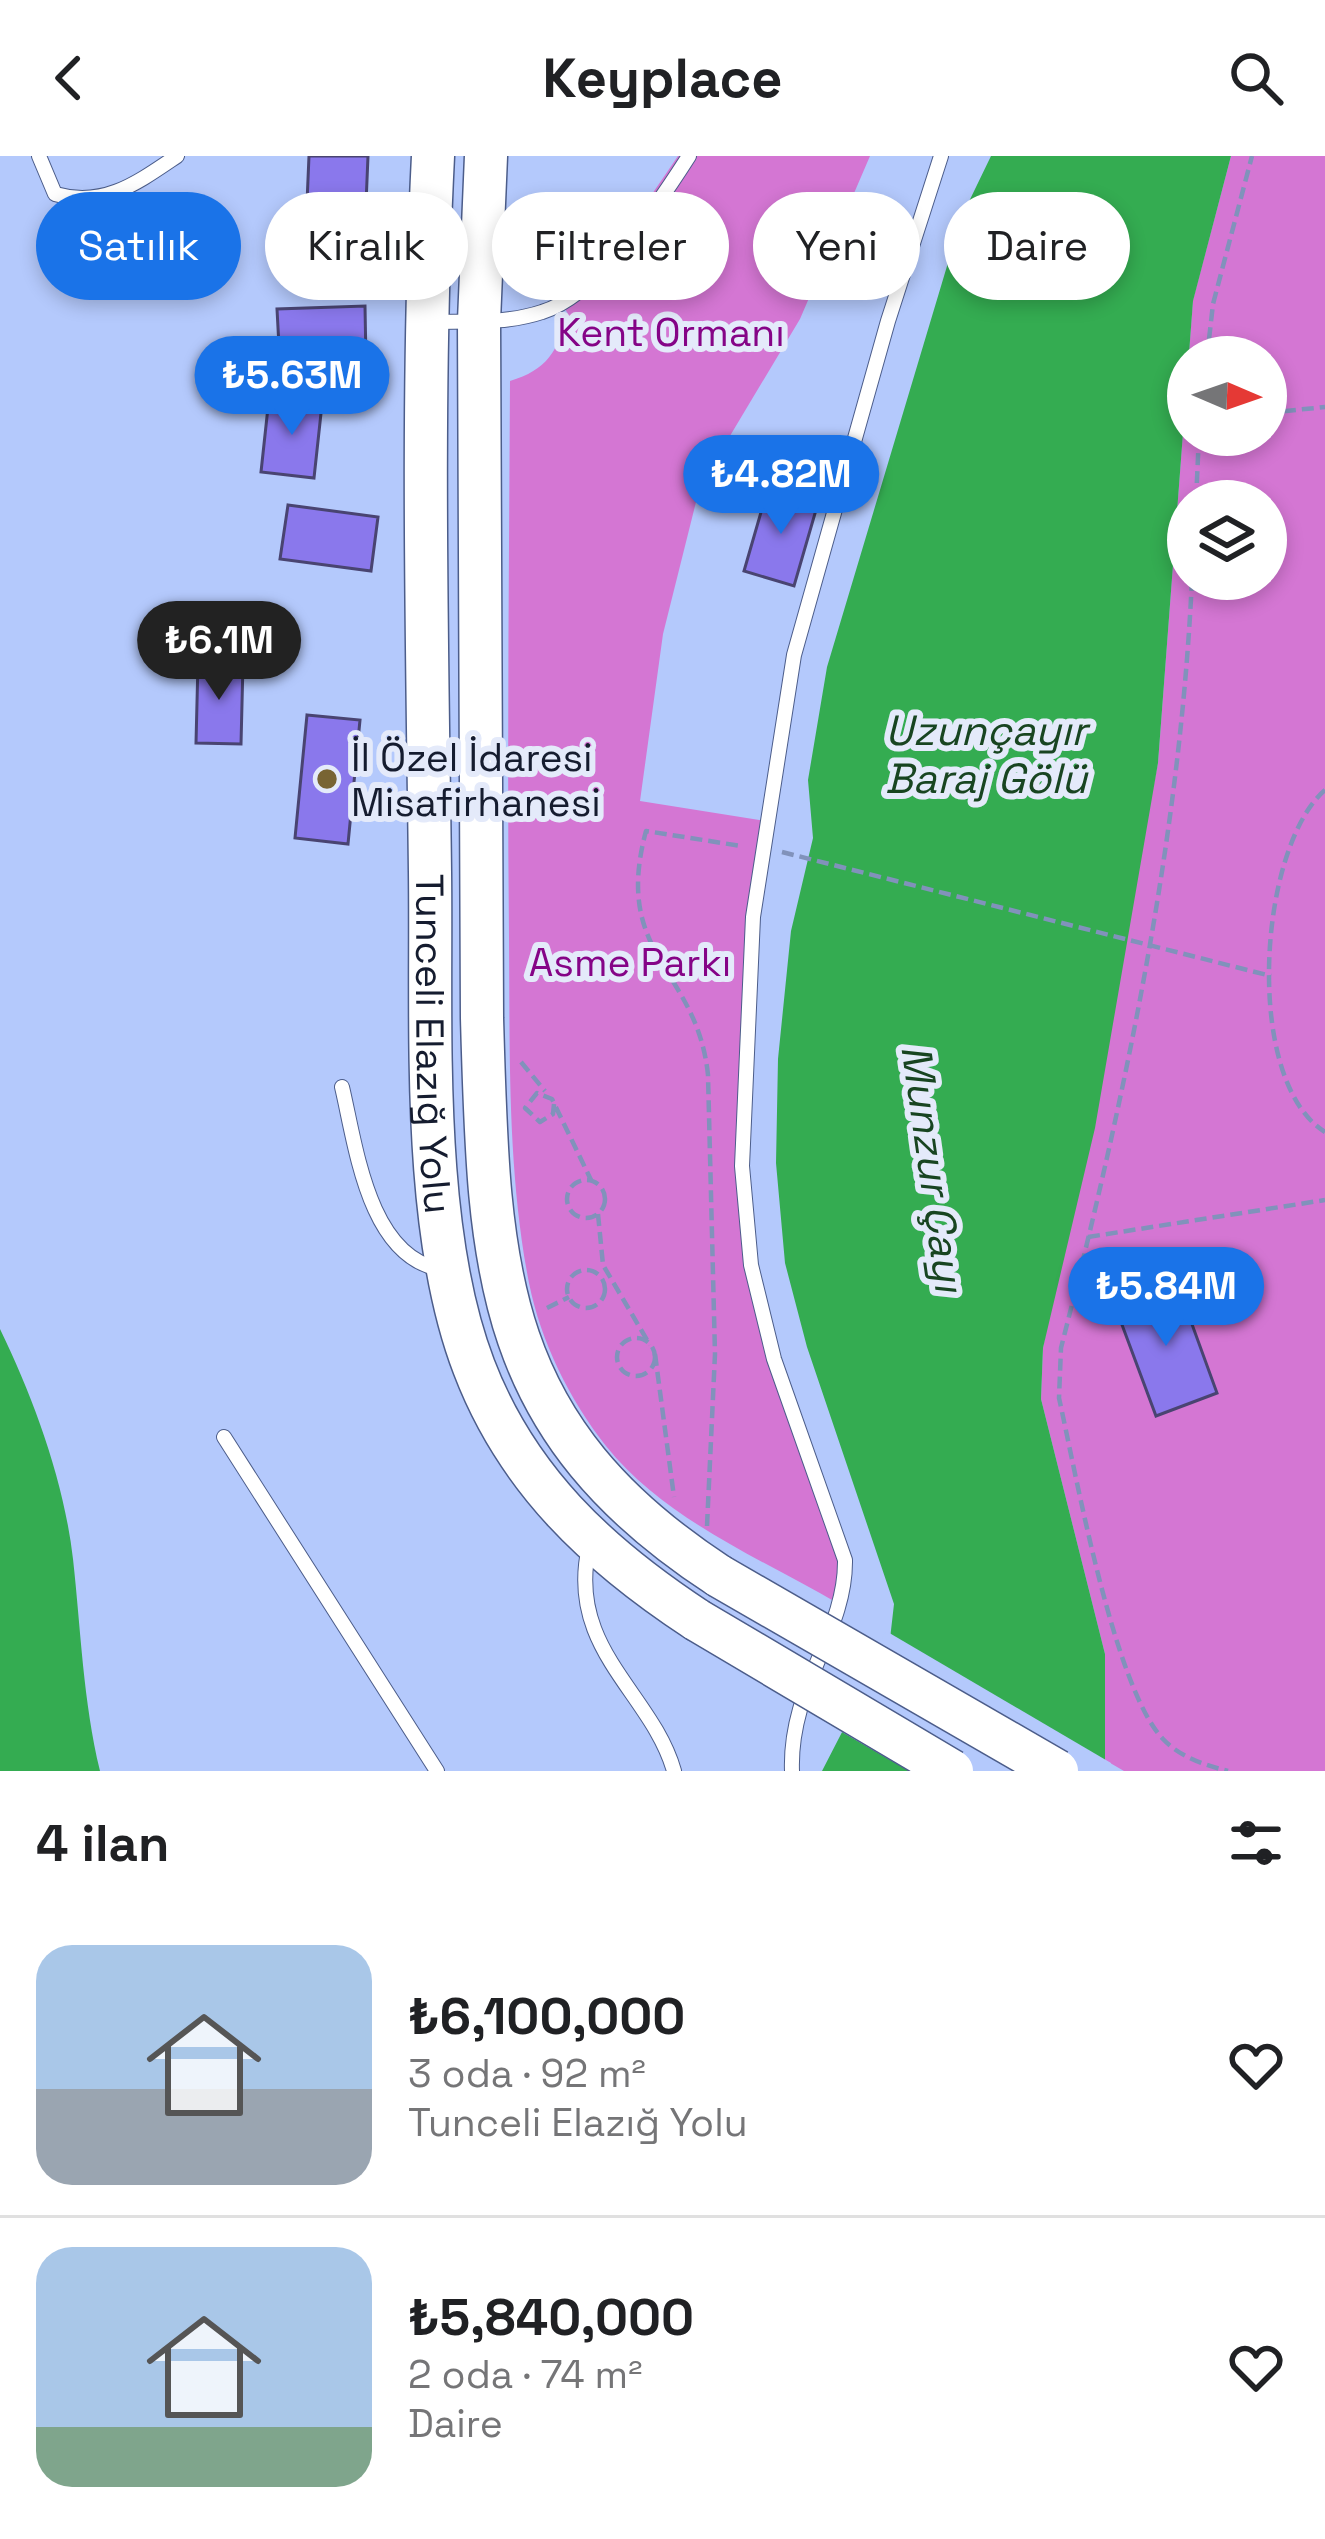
<!DOCTYPE html>
<html lang="tr">
<head>
<meta charset="utf-8">
<style>
	body { margin:0; font-family:"Space Grotesk",sans-serif; background:#f2f2f2; color:#202124; height:100vh; display:flex; flex-direction:column; font-size:45px; white-space:nowrap }
	* { box-sizing:border-box; margin:0 }
	p { font-size:39px; color:#757577 }
	.icon { flex:none; width:66px; height:66px; fill:none; stroke:currentColor; stroke-width:2; stroke-linecap:round; stroke-linejoin:round }
	.map { position:relative; height:1615px; overflow:hidden }
	.details { display:flex; flex-direction:column; background:#fff; flex:1 }
	.details>* { flex:none }
	.hud { position:absolute; left:36px; top:36px; width:1254px; height:108px; display:flex; gap:24px }
	.needle { width:78px; rotate:92deg }
	.tools { position:absolute; left:1167px; top:180px; display:grid; gap:24px }
	.tools a { display:grid; place-items:center; width:120px; height:120px; border-radius:50%; background:#fff; box-shadow:0 6px 18px #0003; font-size:60px }
	.price { position:absolute; translate:-50% -102px; padding:0 27px; border-radius:42px; background:#1a73e8; color:#fff; font-size:39px; line-height:78px; filter:drop-shadow(0 3px 6px #0008) }
	.price::after { content:''; position:absolute; left:50%; top:72px; width:36px; height:27px; margin-left:-18px; background:inherit; clip-path:polygon(0 0,100% 0,50% 100%) }
	.price.current { background:#222; color:#fff }
	ul { padding:0; list-style:none }
	li { display:flex; align-items:center; gap:36px; height:300px; padding:0 36px }
	li+li { border-top:3px solid #e0e0e0 }
	li span { display:grid; place-items:center; flex:none; width:336px; height:240px; border-radius:36px; color:#555 }
	li>.icon { margin-inline-start:auto }
	span .icon { width:144px; height:144px; fill:#fffc; stroke-width:1 }
	li b { font-size:51px }
	h2 { display:flex; justify-content:space-between; align-items:center; height:144px; padding:0 36px; font-size:51px }
	.tag { padding:0 42px; border-radius:54px; background:#fff; box-shadow:0 6px 18px #0003; font-size:42px; line-height:108px }
	.tag.current { background:#1a73e8; color:#fff }
	header { display:flex; justify-content:space-between; align-items:center; height:156px; padding:0 36px; background:#fff; font-size:54px; font-weight:700 }
	.map>svg:first-child { display:block }
</style>
</head>
<body>
<header><svg class="icon" aria-label="back" viewBox="0 0 24 24"><path d="M15 5l-7 7 7 7"/></svg>Keyplace<svg class="icon" aria-label="search" viewBox="0 0 24 24"><circle cx="10" cy="10" r="6"/><path d="M15 15l6 6"/></svg></header>
<div class="map">
<svg width="1325" height="1615" viewBox="0 0 1325 1615">
	<rect width="100%" height="100%" fill="#b4c9fc"/>
	<!-- green -->
	<g fill="#d476d3" fill-rule="evenodd">
		<path d="M678,0H870L800,163L700,330L663,478L640,645L766,665L746,894L751,1109L841,1389L839,1448C760,1402 664,1363 606,1290C569,1243 541,1186 529,1127C507,1014 510,896 509,781C507,596 509,410 510,225C547,214 558,195 568,158L557,139L633,66Z"/>
		<path d="M1231,0H1325V1615H1124L1105,1604V1498L1041,1243L1043,1192L1158,607L1193,144ZM1188,201H1266V279H1188ZM1188,345H1266V423H1188Z"/>
	</g>
	<!-- water -->
	<g fill="#34ac51">
		<path d="M991,0H1231L1193,145L1158,607L1095,972L1043,1192L1041,1243L1105,1498V1615H822L890,1483L894,1448L807,1191L785,1107L776,1007L778,903L791,775L813,682L808,624L827,511L962,60Z"/>
		<path d="M0,1173C34,1243 64,1325 73,1403C81,1475 83,1544 100,1615H0Z"/>
	</g>
	<!-- pier -->
	<path fill="#b4c9fc" d="M886,1475L1111,1607V1615H909L835,1572Z"/>
	<!-- building -->
	<g fill="#8a78ec" stroke="#494471" stroke-width="3">
		<path d="M309,0H368L364,96L305,93Z"/>
		<path d="M365,150L366,206L280,209L277,153Z"/>
		<path d="M269,242L322,248L314,322L261,316Z"/>
		<path d="M768,332L818,347L794,430L744,415Z"/>
		<path d="M288,349L378,361L371,415L280,403Z"/>
		<path d="M198,506L243,507L241,588L196,587Z"/>
		<path d="M307,559L360,564L348,688L295,682Z"/>
		<path d="M1177,1127L1217,1237L1156,1260L1115,1150Z"/>
	</g>
	<g fill="none" stroke-linecap="round" stroke-linejoin="round">
		<defs>
			<g id="lane">
				<path d="M39,0L55,38C104,52 137,27 177,0"/>
				<path d="M430,166C467,165 506,168 542,156C598,139 659,47 689,0"/>
				<path d="M342,931C356,990 368,1099 439,1113"/>
				<path d="M224,1281L437,1615"/>
				<path d="M589,1391C566,1493 652,1537 674,1615"/>
				<path d="M792,1615C789,1530 846,1477 845,1404L774,1203L751,1109L742,1010L753,761L794,499L888,165L941,0"/>
			</g>
			<g id="primary">
				<path id="s1" d="M433,0C421,238 427,477 430,716C432,866 420,1071 474,1211C517,1324 598,1399 697,1464"/>
				<path d="M486,0L479,165L482,862C489,1113 491,1271 719,1420"/>
			</g>
		</defs>
		<!-- lane casing -->
		<use href="#lane" stroke="#4c5d8a" stroke-width="16"/>
		<!-- primary casing -->
		<use href="#primary" stroke="#4c5d8a" stroke-width="45"/>
		<!-- path -->
		<g stroke="#8192bb" stroke-width="4.5" stroke-dasharray="12 6" stroke-linecap="butt">
			<path d="M1207,201L1213,148L1252,0"/>
			<path d="M1266,257L1325,251"/>
			<path d="M1196,345L1199,279"/>
			<path d="M1192,423C1180,683 1125,941 1061,1192L1059,1242C1076,1318 1114,1532 1163,1583C1180,1601 1204,1609 1228,1615"/>
			<path d="M1325,634C1258,692 1243,925 1325,976"/>
			<path d="M782,696L1271,820"/>
			<path d="M521,906L545,935"/>
			<path d="M554,948L553,958L540,966L525,952L537,937L552,943L591,1024"/>
			<circle cx="586" cy="1043" r="19"/>
			<path d="M598,1058L603,1109L650,1189"/>
			<path d="M1088,1081L1325,1044"/>
			<circle cx="586" cy="1133" r="19"/>
			<path d="M547,1152L569,1141"/>
			<circle cx="636" cy="1201" r="19"/>
			<path d="M655,1198L674,1341"/>
			<path d="M707,1370L715,1198L708,919C697,812 612,801 646,675L741,690"/>
		</g>
		<!-- lane -->
		<use href="#lane" stroke="#fff" stroke-width="14"/>
		<!-- primary -->
		<use href="#primary" stroke="#fff" stroke-width="42"/>
		<defs>
			<g id="primary-bridge">
				<path d="M719,1420L1057,1615"/>
				<path d="M697,1464L952,1615"/>
			</g>
		</defs>
		<!-- primary-bridge casing -->
		<use href="#primary-bridge" stroke="#4c5d8a" stroke-width="45" stroke-linecap="butt"/>
		<!-- primary-bridge -->
		<use href="#primary-bridge" stroke="#fff" stroke-width="42"/>
	</g>
	<!-- markers -->
	<circle fill="#786433" stroke="#e4eafa" stroke-width="4.5" cx="327" cy="623" r="12"/>
	<g text-anchor="middle" dominant-baseline="central" stroke-width="12" stroke-linejoin="round" paint-order="stroke">
		<!-- park labels -->
		<g font-size="39" fill="#850487" stroke="#e4eafa">
			<text x="671" y="176">Kent Ormanı</text>
			<text x="630" y="806">Asme Parkı</text>
		</g>
		<!-- poi labels -->
		<g font-size="39" fill="#151c2f" stroke="#e4eafa" text-anchor="start">
			<text x="351" y="601">İl Özel İdaresi<tspan x="351" dy="45">Misafirhanesi</tspan></text>
		</g>
		<!-- street labels -->
		<g font-size="39" fill="#151c2f" stroke="#e4eafa">
			<text stroke="none"><textPath href="#s1" startOffset="888">Tunceli Elazığ Yolu</textPath></text>
		</g>
		<!-- water labels -->
		<g font-size="42" font-style="italic" fill="#184521" stroke="#e4eafa">
			<text x="986" y="574">Uzunçayır<tspan x="986" dy="48">Baraj Gölü</tspan></text>
			<text transform="translate(933 1012) rotate(82)">Munzur Çayı</text>
		</g>
	</g>
</svg>
<div class="tools">
<a><svg class="needle" viewBox="-14 -14 28 28"><path d="M0-13l5 13h-10z" fill="#e53935"/><path d="M0 13l5-13h-10z" fill="#757577"/></svg></a>
<a><svg class="icon" aria-label="layers" viewBox="0 0 24 24"><path d="M12 4l9 5-9 5-9-5zM3 14l9 5 9-5"/></svg></a>
</div>
<b class="price" style="left:292px;top:282px">₺5.63M</b>
<b class="price" style="left:781px;top:381px">₺4.82M</b>
<b class="price current" style="left:219px;top:547px">₺6.1M</b>
<b class="price" style="left:1166px;top:1193px">₺5.84M</b>
<div class="hud">
<a class="tag current">Satılık</a>
<a class="tag">Kiralık</a>
<a class="tag">Filtreler</a>
<a class="tag">Yeni</a>
<a class="tag">Daire</a>
</div>
</div>
<section class="details">
<h2>4 ilan<svg class="icon" aria-label="filters" viewBox="0 0 24 24"><path d="M4 7h16M4 17h16"/><circle cx="9" cy="7" r="2"/><circle cx="15" cy="17" r="2"/></svg></h2>
<ul>
<li><span style="background:linear-gradient(#a9c7e8 60%,#9aa5b1 0)"><svg class="icon" aria-label="home" viewBox="0 0 24 24"><path d="M3 11l9-7 9 7M6 9v11h12V9"/></svg></span><div><b>₺6,100,000</b><p>3 oda · 92 m²</p><p>Tunceli Elazığ Yolu</p></div><svg class="icon" aria-label="heart" viewBox="0 0 24 24"><path d="M12 20l-8-8c-3-5 5-10 8-4 3-6 11-1 8 4z"/></svg></li>
<li><span style="background:linear-gradient(#a9c7e8 75%,#7fa58c 0)"><svg class="icon" aria-label="home" viewBox="0 0 24 24"><path d="M3 11l9-7 9 7M6 9v11h12V9"/></svg></span><div><b>₺5,840,000</b><p>2 oda · 74 m²</p><p>Daire</p></div><svg class="icon" aria-label="heart" viewBox="0 0 24 24"><path d="M12 20l-8-8c-3-5 5-10 8-4 3-6 11-1 8 4z"/></svg></li>
</ul>
</section>
</body>
</html>
